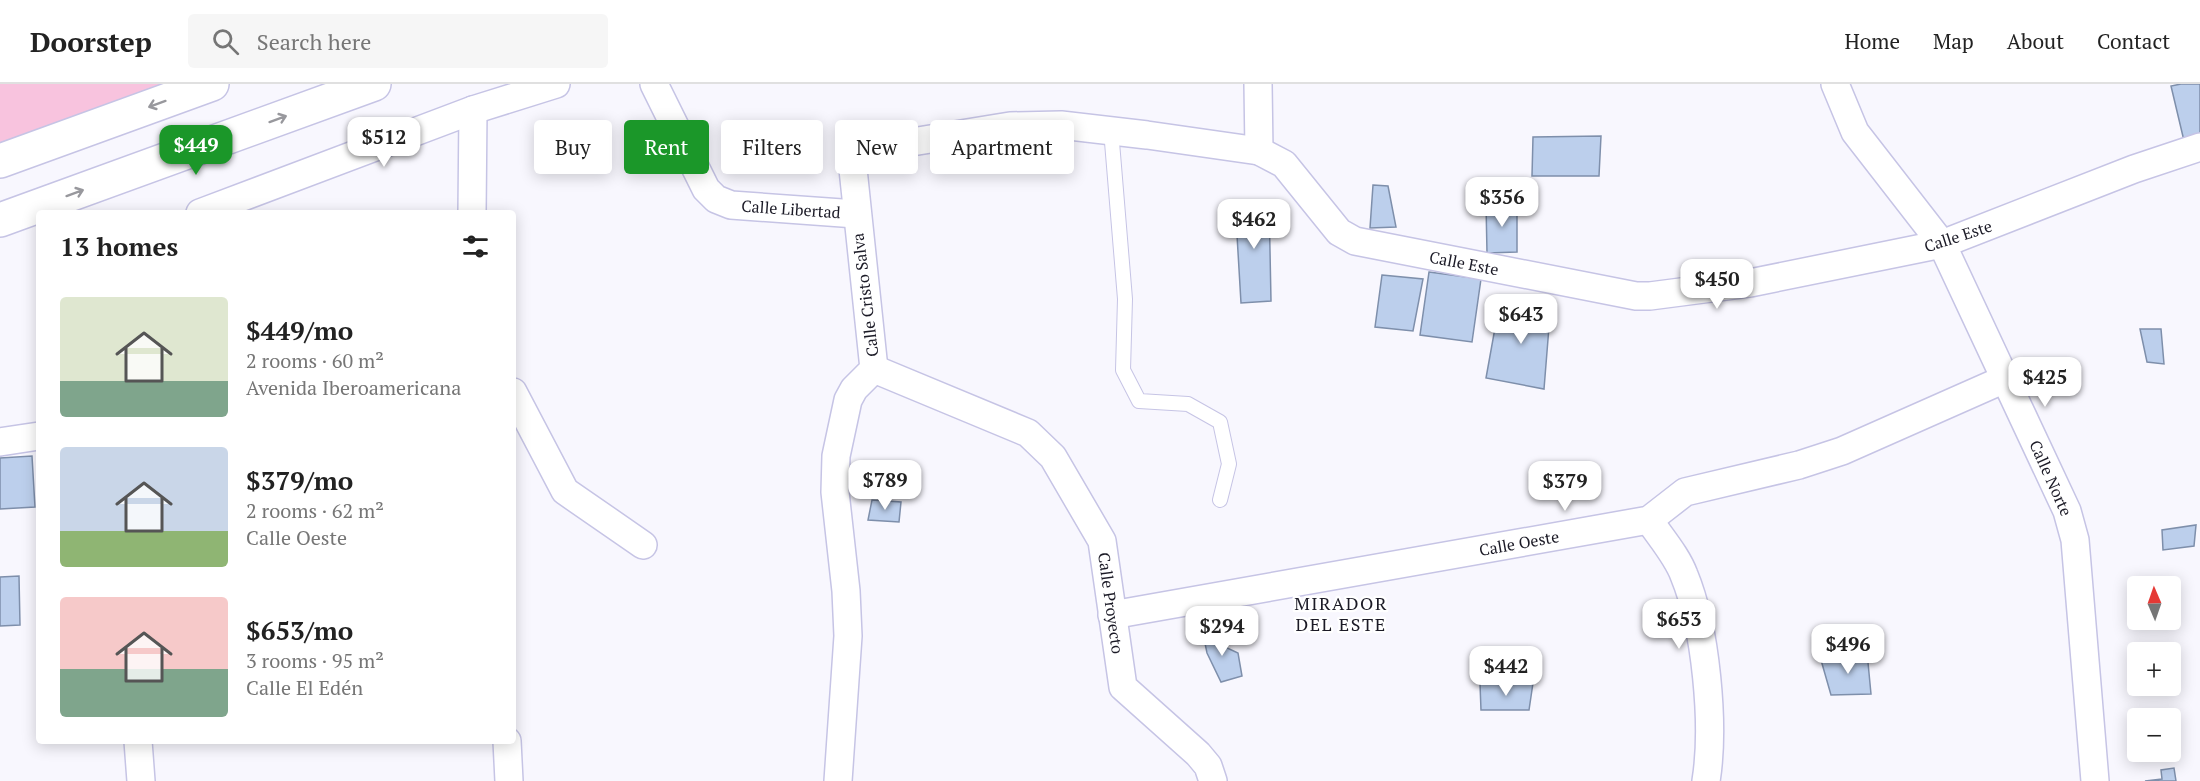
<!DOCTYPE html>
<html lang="en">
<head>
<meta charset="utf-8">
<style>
	body { margin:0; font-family:"PT Serif",serif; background:#f6f6f6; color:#222; height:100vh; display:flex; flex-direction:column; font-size:22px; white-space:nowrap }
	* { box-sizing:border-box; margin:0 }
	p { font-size:20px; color:#767676 }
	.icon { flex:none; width:33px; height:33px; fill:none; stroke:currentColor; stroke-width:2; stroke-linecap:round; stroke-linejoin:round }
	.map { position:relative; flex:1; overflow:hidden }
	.panel { position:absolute; left:36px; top:126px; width:480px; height:534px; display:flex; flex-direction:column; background:#fff; border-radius:6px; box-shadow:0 3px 15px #0003 }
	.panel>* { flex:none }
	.guide { position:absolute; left:534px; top:36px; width:570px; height:54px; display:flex; gap:12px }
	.needle { width:39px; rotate:358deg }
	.fabs { position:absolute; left:2127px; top:492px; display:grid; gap:12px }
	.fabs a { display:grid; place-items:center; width:54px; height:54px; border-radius:6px; background:#fff; box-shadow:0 3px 15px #0003; font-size:30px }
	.price { position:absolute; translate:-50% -51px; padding:0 14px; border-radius:12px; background:#fff; color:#222; font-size:20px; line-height:39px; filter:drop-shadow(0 2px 3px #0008) }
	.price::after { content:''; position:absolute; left:50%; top:36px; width:18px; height:14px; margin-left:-9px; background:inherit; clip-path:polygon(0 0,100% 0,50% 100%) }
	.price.selected { background:#1b9729; color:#fff }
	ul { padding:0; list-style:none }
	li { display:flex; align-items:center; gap:18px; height:150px; padding:0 24px }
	li span { display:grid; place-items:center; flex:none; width:168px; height:120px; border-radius:6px; color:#555 }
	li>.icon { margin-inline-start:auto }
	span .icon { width:72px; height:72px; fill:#fffc; stroke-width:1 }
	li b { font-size:26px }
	h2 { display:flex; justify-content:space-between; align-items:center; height:72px; padding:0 24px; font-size:26px }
	.tag { padding:0 21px; border-radius:6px; background:#fff; box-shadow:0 3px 15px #0003; font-size:21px; line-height:54px }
	.tag.selected { background:#1b9729; color:#fff }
	header { display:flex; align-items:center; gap:36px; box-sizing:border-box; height:84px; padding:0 30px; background:#fff; border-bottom:2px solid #e0e0e0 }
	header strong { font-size:28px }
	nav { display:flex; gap:33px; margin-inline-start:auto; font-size:21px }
	.search { width:420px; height:54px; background:#f6f6f6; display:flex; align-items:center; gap:15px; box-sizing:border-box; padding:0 21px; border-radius:6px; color:#767676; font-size:22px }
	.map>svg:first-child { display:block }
</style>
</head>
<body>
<header>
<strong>Doorstep</strong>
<div class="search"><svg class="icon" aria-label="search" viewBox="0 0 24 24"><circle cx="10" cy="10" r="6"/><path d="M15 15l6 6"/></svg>Search here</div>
<nav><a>Home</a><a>Map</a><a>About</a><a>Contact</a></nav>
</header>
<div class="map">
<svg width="2200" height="697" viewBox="0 0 2200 697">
	<rect width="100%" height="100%" fill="#f8f7fe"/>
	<!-- green -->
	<path fill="#f8c3de" d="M0,0H174L0,59Z"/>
	<!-- building -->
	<g fill="#bccfec" stroke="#7e8fab" stroke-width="1.5">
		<path d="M2181,0H2200V57L2185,61L2171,2Z"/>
		<path d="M1601,52L1599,92H1532L1533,53Z"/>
		<path d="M1373,101L1388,102L1396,143L1370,144Z"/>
		<path d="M1235,117H1269L1271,217L1241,219Z"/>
		<path d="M1486,120H1517V168L1487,169Z"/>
		<path d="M1429,188L1481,195L1472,258L1420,251Z"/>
		<path d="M1382,191L1423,195L1413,247L1375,243Z"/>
		<path d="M1551,218L1544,305L1486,294L1497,233L1515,220Z"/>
		<path d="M2140,245H2161L2164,280L2147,278Z"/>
		<path d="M32,372L35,423L0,425V374Z"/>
		<path d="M872,416L901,418L899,438L868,436Z"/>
		<path d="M2196,441L2194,462L2163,466L2162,446Z"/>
		<path d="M19,492L20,541L0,542V493Z"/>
		<path d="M1221,548L1225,563L1238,569L1242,592L1221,598L1207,569L1203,550Z"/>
		<path d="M1867,568L1871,610L1831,611L1821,576Z"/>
		<path d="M1533,599L1529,626H1481L1480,600Z"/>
		<path d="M2174,684L2176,697H2145L2162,695L2161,686Z"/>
	</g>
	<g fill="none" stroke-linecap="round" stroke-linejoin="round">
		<defs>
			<path id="lane" d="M1111,46L1125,215L1123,286L1139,317L1188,320L1220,338L1229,380L1220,416"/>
			<g id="street">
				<path d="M654,0L706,105L716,115L731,121L856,130"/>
				<path d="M1258,0L1259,67"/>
				<path d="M1835,0L1855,48L1942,160L2067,427L2075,456L2095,697"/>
				<path d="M200,129L473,26L556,0"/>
				<path d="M472,129L473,26"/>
				<path d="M874,285L1028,349L1053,373L1102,457L1123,603L1198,670L1208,682L1213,697"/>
				<path d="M513,308L565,407L643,461"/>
				<path d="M0,358L39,352"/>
				<path d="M1649,436C1661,454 1677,472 1684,491C1706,544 1715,641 1706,697"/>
				<path d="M1112,531L1649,436L1685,408L1799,381L1842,367L2007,294"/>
				<path d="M138,657L141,697"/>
				<path d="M507,657L509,697"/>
				<path d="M838,697L848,552L846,507L835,408L836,372L848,316L854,305L874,285L853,85L856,73L869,65L1010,42L1061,41L1147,51L1259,67L1284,80L1339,148L1355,157L1636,212H1650L1750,199L1942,160L2134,85L2200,63"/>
			</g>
			<g id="secondary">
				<path d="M0,77L212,0"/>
				<path d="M0,136L374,0"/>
			</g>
		</defs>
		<!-- lane casing -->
		<use href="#lane" stroke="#c6c4e5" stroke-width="16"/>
		<!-- street casing -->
		<use href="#street" stroke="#c6c4e5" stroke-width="30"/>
		<!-- secondary casing -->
		<use href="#secondary" stroke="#c6c4e5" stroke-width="36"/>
		<!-- lane -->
		<use href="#lane" stroke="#fff" stroke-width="14"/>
		<!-- street -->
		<use href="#street" stroke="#fff" stroke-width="27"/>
		<!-- secondary -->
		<use href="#secondary" stroke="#fff" stroke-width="33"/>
	</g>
	<!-- one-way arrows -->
	<defs><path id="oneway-shaft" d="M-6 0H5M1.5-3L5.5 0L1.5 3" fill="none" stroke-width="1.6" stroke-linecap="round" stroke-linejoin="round" transform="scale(1.5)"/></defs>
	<g stroke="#98989d">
		<use href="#oneway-shaft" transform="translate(157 20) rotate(160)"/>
		<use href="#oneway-shaft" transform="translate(278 35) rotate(-20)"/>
		<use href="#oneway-shaft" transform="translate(75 109) rotate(-20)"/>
	</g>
	<g text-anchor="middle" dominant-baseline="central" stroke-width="4.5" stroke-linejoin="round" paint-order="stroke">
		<!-- street labels -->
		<g font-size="16" fill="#1b1a26" stroke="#fff">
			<text transform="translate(791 125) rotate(4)">Calle Libertad</text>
			<text transform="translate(1958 152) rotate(-18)">Calle Este</text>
			<text transform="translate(1464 179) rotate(11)">Calle Este</text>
			<text transform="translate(865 211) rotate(-97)">Calle Cristo Salva</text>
			<text transform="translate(2051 394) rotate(66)">Calle Norte</text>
			<text transform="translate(1519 459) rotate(-10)">Calle Oeste</text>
			<text transform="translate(1111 519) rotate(82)">Calle Proyecto</text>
		</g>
		<!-- neighbourhood labels -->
		<g font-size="18" letter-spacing="1.5" fill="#1b1a26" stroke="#fff">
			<text x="1341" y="519">MIRADOR<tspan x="1341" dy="21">DEL ESTE</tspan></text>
		</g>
	</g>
</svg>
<div class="fabs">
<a><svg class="needle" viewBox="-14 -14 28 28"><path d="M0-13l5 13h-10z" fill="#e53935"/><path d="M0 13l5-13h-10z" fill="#767676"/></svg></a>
<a>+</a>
<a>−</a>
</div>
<b class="price" style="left:384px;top:84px">$512</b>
<b class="price selected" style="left:196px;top:92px">$449</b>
<b class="price" style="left:1502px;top:144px">$356</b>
<b class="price" style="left:1254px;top:166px">$462</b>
<b class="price" style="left:1717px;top:226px">$450</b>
<b class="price" style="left:1521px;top:261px">$643</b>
<b class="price" style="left:2045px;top:324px">$425</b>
<b class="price" style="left:885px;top:427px">$789</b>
<b class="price" style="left:1565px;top:428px">$379</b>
<b class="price" style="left:1679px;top:566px">$653</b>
<b class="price" style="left:1222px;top:573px">$294</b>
<b class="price" style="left:1848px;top:591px">$496</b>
<b class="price" style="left:1506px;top:613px">$442</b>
<div class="guide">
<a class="tag">Buy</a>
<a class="tag selected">Rent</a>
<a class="tag">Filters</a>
<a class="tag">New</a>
<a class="tag">Apartment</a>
</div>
<section class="panel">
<h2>13 homes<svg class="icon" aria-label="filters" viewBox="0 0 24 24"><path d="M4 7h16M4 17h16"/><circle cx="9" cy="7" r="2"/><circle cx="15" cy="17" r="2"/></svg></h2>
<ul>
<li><span style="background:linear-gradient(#dfe7d0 70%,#7fa58c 0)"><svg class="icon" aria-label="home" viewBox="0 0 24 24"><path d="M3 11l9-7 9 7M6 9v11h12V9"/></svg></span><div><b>$449/mo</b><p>2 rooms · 60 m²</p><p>Avenida Iberoamericana</p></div></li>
<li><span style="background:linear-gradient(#c9d6e8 70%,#8fb573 0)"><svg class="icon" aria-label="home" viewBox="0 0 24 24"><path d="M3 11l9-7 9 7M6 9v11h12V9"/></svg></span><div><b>$379/mo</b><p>2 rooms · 62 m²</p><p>Calle Oeste</p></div></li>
<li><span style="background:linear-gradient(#f6c9c9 60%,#7fa58c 0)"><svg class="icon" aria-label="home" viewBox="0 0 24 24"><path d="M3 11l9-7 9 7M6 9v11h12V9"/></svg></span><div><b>$653/mo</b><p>3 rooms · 95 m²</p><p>Calle El Edén</p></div></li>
</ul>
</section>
</div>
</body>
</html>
